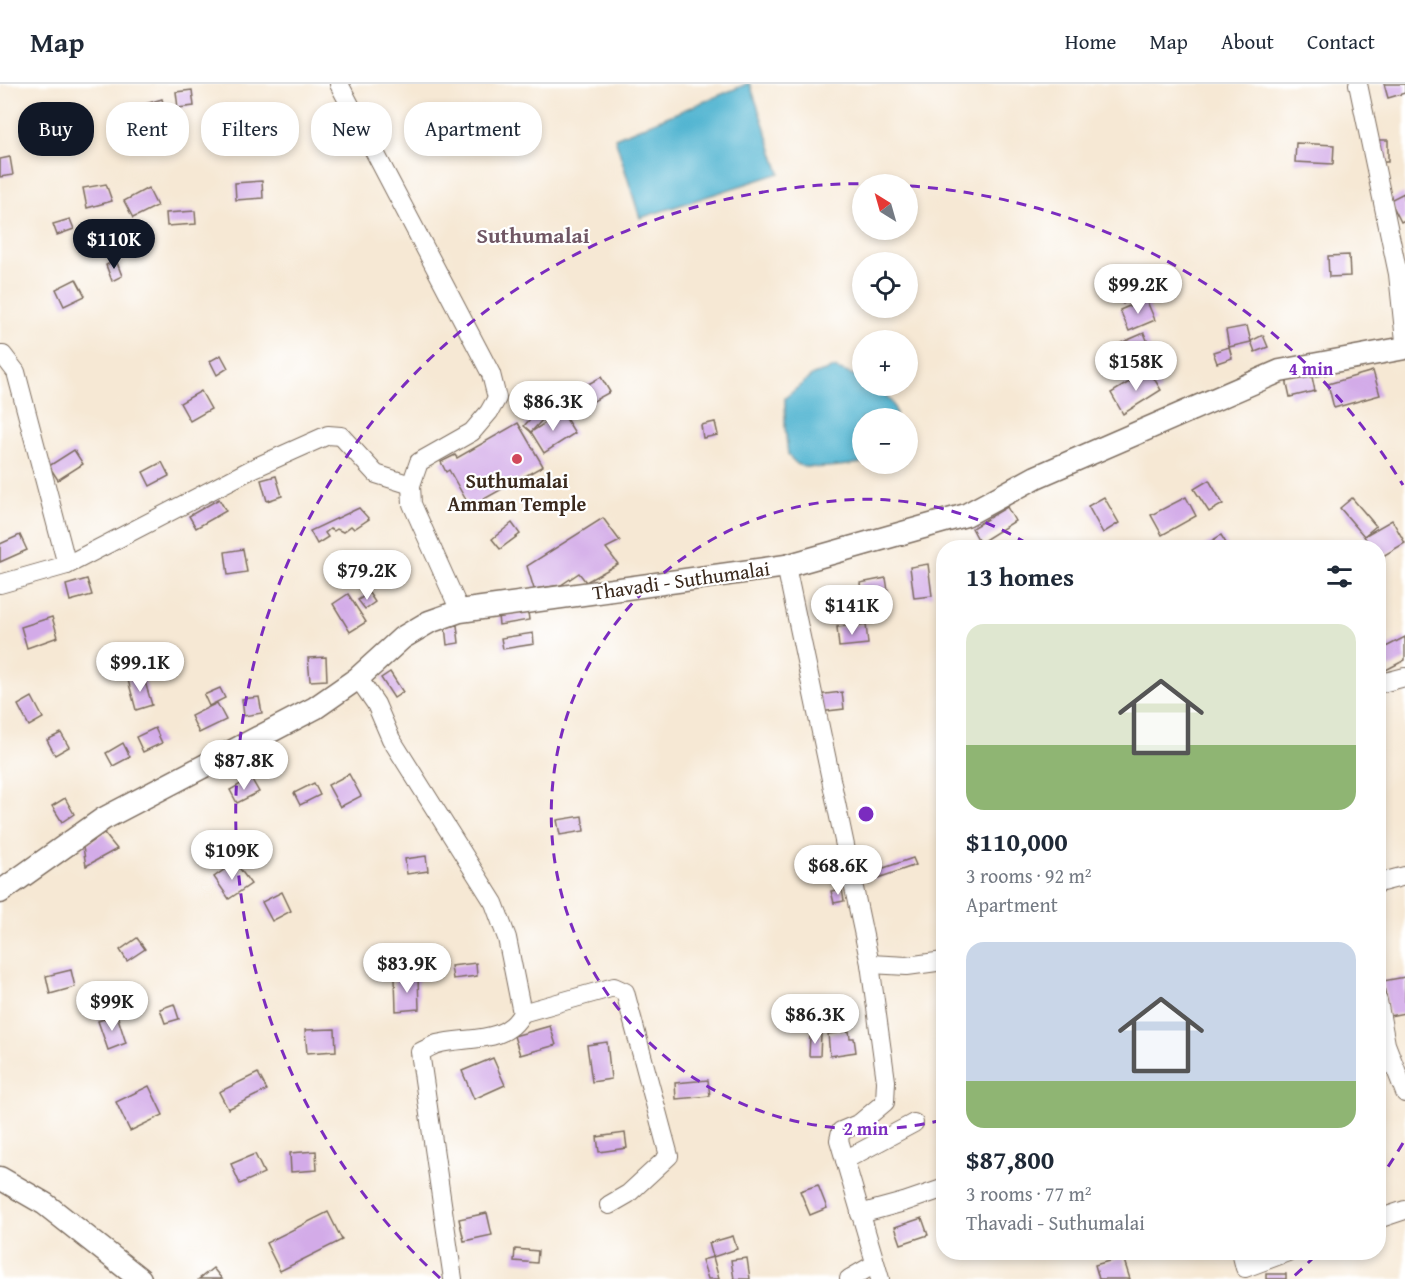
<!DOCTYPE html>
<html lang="en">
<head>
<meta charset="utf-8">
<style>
	body { margin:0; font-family:"Gentium Book Plus",serif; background:#f2f2f3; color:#1f2937; height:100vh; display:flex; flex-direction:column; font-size:22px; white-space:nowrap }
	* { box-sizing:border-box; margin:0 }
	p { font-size:20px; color:#747a83 }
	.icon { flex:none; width:33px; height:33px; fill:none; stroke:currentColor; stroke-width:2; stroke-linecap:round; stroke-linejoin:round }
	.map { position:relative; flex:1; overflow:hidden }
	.panel { position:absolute; left:936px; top:456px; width:450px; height:720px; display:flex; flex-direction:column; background:#fff; border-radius:24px; box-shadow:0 3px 9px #0003 }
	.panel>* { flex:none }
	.top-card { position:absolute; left:18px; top:18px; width:570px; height:54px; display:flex; gap:12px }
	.needle { width:39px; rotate:323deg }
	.controls { position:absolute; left:852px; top:90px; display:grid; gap:12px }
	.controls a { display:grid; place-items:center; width:66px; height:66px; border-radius:50%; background:#fff; box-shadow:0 3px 9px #0003; font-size:30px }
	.price { position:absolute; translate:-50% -51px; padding:0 14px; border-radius:21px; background:#fff; color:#222; font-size:20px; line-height:39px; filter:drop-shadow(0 2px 3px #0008) }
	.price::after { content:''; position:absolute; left:50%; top:36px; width:18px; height:14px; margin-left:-9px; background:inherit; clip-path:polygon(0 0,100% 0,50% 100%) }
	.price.on { background:#111827; color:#fff }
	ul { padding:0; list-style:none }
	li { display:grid; align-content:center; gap:12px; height:318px; padding:0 30px }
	li span { display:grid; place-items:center; height:186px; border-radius:18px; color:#555 }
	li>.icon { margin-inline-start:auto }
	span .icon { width:108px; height:108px; fill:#fffc; stroke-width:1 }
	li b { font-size:26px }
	h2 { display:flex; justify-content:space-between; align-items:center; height:72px; padding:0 30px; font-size:26px }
	.pill { padding:0 21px; border-radius:24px; background:#fff; box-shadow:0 3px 9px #0003; font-size:21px; line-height:54px }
	.pill.on { background:#111827; color:#fff }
	header { display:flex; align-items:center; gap:36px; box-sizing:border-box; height:84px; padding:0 30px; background:#fff; border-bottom:2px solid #e0e1e3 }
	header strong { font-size:28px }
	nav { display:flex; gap:33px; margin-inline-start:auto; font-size:21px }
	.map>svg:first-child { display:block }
</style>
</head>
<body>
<header>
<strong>Map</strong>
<nav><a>Home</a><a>Map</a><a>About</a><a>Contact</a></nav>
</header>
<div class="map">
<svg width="1405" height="1195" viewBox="0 0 1405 1195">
	<rect width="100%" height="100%" fill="#fff"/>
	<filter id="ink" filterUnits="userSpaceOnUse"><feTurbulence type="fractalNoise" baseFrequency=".0167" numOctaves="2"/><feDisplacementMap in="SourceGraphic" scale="12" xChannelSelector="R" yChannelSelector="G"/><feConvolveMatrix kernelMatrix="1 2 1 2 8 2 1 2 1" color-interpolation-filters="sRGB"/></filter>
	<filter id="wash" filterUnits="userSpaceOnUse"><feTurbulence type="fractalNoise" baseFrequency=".008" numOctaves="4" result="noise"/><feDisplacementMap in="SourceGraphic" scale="24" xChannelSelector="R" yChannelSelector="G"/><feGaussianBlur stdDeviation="1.35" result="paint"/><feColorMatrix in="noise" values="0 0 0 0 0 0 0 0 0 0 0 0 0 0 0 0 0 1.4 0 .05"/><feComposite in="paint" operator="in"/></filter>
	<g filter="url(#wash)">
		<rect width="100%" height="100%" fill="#f6e8d4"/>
		<!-- water -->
		<g fill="#52b5d1" stroke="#467078" stroke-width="1.5">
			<path d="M747,0H750L780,89L640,134L615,54Z"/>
			<path d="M834,284L862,294V302C864,302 871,301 873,302C884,306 898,323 896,334H862V379C848,381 812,387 799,381C795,379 791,374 788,371L785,343V314L813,291Z"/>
		</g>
		<g id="blocks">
			<!-- building -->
			<g fill="#d3abe8">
				<path d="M1384,0H1405V9L1388,14Z"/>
				<path d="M192,6L194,22L178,24L176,8Z"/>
				<path d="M162,15L167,33L147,39L142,21Z"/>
				<path d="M245,27L248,51L217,55L214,32Z"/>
				<path d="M69,32L75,53L56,59L50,38Z"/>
				<path d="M180,42L184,54L160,61L156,49Z"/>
				<rect x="1377" y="56" width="11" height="22"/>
				<path d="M1296,59L1334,61L1333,80L1295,78Z"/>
				<path d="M10,73L13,91L0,93V75Z"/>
				<path d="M262,97L263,114L236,116L235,99Z"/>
				<path d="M106,100L112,117L87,124L83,104Z"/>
				<path d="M148,104L157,122L133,134L124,117Z"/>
				<path d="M1404,109L1405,136L1401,138L1390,116Z"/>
				<path d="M195,127L196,140L167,142L166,129Z"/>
				<path d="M70,135L74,145L57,151L53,140Z"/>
				<path d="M1349,171L1350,192L1329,193L1328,172Z"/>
				<path d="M116,176L122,192L112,197L106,181Z"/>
				<path d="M1138,194L1145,204L1123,220L1116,211Z"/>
				<path d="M76,195L85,212L64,222L56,205Z"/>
				<path d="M1146,215L1155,236L1129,247L1120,226Z"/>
				<path d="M1247,242L1251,258L1229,263L1226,246Z"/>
				<path d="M1144,249L1152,268L1129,278L1121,259Z"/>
				<path d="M1263,251L1268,263L1255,268L1251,257Z"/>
				<path d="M1229,263L1232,274L1217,279L1213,268Z"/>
				<path d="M221,271L228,284L217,291L210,277Z"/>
				<path d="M1149,286L1161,306L1123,330L1111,309Z"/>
				<path d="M1373,287L1380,311L1334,324L1328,300Z"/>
				<path d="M1311,288L1315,307L1290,313L1286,295Z"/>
				<path d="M601,293L610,308L577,326L568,311Z"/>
				<path d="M201,307L211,325L190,337L180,319Z"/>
				<path d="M537,327L544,334L531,348L524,342Z"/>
				<path d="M562,328L575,349L544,369L531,348Z"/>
				<path d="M715,338L718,351L703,354L701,341Z"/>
				<path d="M518,339L543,382L470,423L449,386L446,388L441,378L455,371L457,374Z"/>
				<path d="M74,366L83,380L58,396L49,382Z"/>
				<path d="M162,378L169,392L150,402L143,388Z"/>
				<path d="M276,392L282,412L267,417L261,396Z"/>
				<path d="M1209,396L1223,420L1209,428L1194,405Z"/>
				<path d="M1104,413L1119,439L1103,449L1088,422Z"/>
				<path d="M1186,413L1196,432L1162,451L1151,431Z"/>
				<path d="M1352,414L1376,442L1364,452L1340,424Z"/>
				<path d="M219,415L226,427L196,444L189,432Z"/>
				<path d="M1007,423L1015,437L980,459L972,444Z"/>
				<path d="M359,424L369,435L354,445L351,442L343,448L337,445L334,447L330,445L325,449L328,453L317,460L310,447Z"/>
				<path d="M603,434L620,457L606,464L618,480L586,498L579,489L561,501L534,505L527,482Z"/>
				<path d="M1392,436L1405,459L1378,475V464H1371L1364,452Z"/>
				<path d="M512,439L520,450L500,465L492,455Z"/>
				<path d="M20,451L27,466L0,478V460Z"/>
				<path d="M1221,451L1229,464H1200Z"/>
				<path d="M243,465L247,488L228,491L225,468Z"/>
				<path d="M928,480L932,512L914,514L910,483Z"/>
				<path d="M886,494L889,513L863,518L860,499Z"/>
				<path d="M87,495L92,511L70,517L66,501Z"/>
				<path d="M369,509L375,518L365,525L358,516Z"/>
				<path d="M348,510L366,538L350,548L333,520Z"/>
				<path d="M528,528L529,536L499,541L498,532Z"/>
				<path d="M52,533L58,553L27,564L21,543Z"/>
				<path d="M866,540L868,560L839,563L837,543Z"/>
				<path d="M457,541L459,559L447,561L445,542Z"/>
				<path d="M533,549L534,560L503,565L501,554Z"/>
				<path d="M1405,553V576L1384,587L1378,577V567Z"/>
				<path d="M326,573L327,596L310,597L308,574Z"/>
				<path d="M390,588L403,608L394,614L381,594Z"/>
				<path d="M143,591L152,621L136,626L128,596Z"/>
				<path d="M220,604L225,614L209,622L204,611Z"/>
				<path d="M842,608L844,625L819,628L817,611Z"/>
				<path d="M32,613L43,634L29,642L18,621Z"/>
				<path d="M259,613L262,629L244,632L242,615Z"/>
				<path d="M217,619L226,636L199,649L191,632Z"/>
				<path d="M155,644L162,659L143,668L136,653Z"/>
				<path d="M61,649L69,663L55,671L47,656Z"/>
				<path d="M123,659L130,673L113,682L106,669Z"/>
				<path d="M349,690L361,712L340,723L328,701Z"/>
				<path d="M251,694L259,708L237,719L230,706Z"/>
				<path d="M314,699L320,711L300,721L294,709Z"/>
				<path d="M65,714L74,730L62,738L52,722Z"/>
				<path d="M582,732L584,747L560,751L557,736Z"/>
				<path d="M104,749L117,765L86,782L83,763Z"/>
				<path d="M426,772L428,787L407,790L405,775Z"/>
				<path d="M815,772L817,784L805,787L802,774Z"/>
				<path d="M913,774L916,781L875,795L872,788Z"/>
				<path d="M235,778L251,800L229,815L214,793Z"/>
				<path d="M842,805L844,817L834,819L831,807Z"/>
				<path d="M282,808L291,827L272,837L262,818Z"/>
				<path d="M137,854L145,865L127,877L120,866Z"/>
				<path d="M476,879L477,892L453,895L451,882Z"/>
				<path d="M71,886L75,903L50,910L46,892Z"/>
				<path d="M418,893L419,925L396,927L395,894Z"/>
				<path d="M1405,893V929L1389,932L1383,897Z"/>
				<path d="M174,920L179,935L165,939L160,925Z"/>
				<path d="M117,931L126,959L108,966L98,937Z"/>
				<path d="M550,942L556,961L520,971L514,952Z"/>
				<path d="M335,945L336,967L307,969L305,946Z"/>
				<path d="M849,947L850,954H854L856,968L830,972L828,950Z"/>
				<path d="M810,950H821L820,972H809Z"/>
				<path d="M607,958L611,995L592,998L587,961Z"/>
				<path d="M493,974L505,1001L474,1015L462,987Z"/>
				<path d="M258,989L267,1006L228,1025L219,1008Z"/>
				<path d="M708,996L710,1012L676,1015L675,999Z"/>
				<path d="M149,1002L163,1031L130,1047L116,1018Z"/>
				<path d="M625,1049L627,1064L599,1068L597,1053Z"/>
				<path d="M316,1067L317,1086L291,1088L290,1069Z"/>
				<path d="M255,1070L264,1089L240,1100L231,1080Z"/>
				<path d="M818,1101L827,1124L810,1131L800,1107Z"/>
				<path d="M328,1128L342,1156L280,1187L266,1159Z"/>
				<path d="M487,1129L492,1151L464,1157L459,1135Z"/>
				<path d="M922,1134L928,1151L901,1160L895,1143Z"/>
				<path d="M733,1152L737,1165L713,1173L709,1159Z"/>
				<path d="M515,1165L538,1167L537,1179L514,1177Z"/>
				<path d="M713,1173L719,1195H708L702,1176Z"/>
				<path d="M1123,1173L1130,1195H1099L1095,1181Z"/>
				<path d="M747,1174L750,1195H734L731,1176Z"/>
				<path d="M213,1184L222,1195H199Z"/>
				<rect x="1266" y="1190" width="20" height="5"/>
			</g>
		</g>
	</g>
	<g filter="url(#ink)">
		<use href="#blocks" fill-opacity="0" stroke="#7c6c5e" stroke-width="1.5"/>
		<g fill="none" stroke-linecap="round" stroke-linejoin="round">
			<defs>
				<g id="minor">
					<path d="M339,0L491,290L497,314L489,328L472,348L419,378L411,401L412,420L460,527"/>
					<path d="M1358,0L1398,190L1405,257"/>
					<path d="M0,271H3L16,288L67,481"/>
					<path d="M786,482L870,880L886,997L885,1018L860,1039L841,1047L839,1056L880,1195"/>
					<path d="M0,500L67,481L254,384L328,351L341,352L376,390L411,401"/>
					<path d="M358,594L376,620L391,655L494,819L507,854L522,929C506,961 466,952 437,960C431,962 425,966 420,968L453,1195"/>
					<path d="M1378,600L1405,593"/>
					<path d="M1378,799L1405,792"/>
					<path d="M870,880L907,882L944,877"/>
					<path d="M1378,917L1386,960L1405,1009"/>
					<path d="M522,929L614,903L625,908L669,1072L628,1110L609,1121"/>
					<path d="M845,1076L914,1039"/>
					<path d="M860,1130L904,1118L942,1105"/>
					<path d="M1378,1135L1405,1126"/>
					<path d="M1241,1168L1245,1184L1288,1168"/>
					<path d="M849,1195L875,1180"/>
				</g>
				<g id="major">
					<path d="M0,808L103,735L315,624L358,594L402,554L429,538L460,527L786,482L966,431L1036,393L1280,287L1405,264"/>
					<path d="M0,1094L45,1120L140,1195"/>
				</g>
			</defs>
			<!-- minor casing -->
			<use href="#minor" stroke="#7c6c5e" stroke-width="20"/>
			<!-- major casing -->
			<use href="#major" stroke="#7c6c5e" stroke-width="25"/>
			<!-- minor -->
			<use href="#minor" stroke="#fff" stroke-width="18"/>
			<!-- major -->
			<use href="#major" stroke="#fff" stroke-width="22"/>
		</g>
	</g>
	<!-- distance rings -->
	<g fill="none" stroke="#7b2cbf" stroke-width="3" stroke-dasharray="10 8">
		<path d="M942 1036A315 315 0 1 1 1033 463"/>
		<path d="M1403 1059A630 630 0 0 1 1379 1096M1315 1172A630 630 0 0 1 1292 1194M440 1194A630 630 0 0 1 888 100M910 102A630 630 0 0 1 1403 401"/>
	</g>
	<!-- markers -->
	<circle fill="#d1495b" stroke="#fff" stroke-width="2" cx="517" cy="375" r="6"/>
	<g text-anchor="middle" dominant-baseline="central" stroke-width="4.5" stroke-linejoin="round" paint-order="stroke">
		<!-- poi labels -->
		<g font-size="20" font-weight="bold" fill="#3b2a1e" stroke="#fff">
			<text x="517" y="396">Suthumalai<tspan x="517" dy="23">Amman Temple</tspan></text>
		</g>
		<!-- street labels -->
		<g font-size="20" fill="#3b2a1e" stroke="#fff">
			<text transform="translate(681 496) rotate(-8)">Thavadi - Suthumalai</text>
		</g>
		<!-- quarter labels -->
		<g font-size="22" font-weight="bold" fill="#705765" stroke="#fff">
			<text x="533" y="151">Suthumalai</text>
		</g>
	</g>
	<circle cx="866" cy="730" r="9" fill="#7b2cbf" stroke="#fff" stroke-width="3"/>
	<g font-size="18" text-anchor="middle" font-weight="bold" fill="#7b2cbf" stroke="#fff" stroke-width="4.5" stroke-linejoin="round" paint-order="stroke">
		<text x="1311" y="291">4 min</text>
		<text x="866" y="1051">2 min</text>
	</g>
</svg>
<div class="controls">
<a><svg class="needle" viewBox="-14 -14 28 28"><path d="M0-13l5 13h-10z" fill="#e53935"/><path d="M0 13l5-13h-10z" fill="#747a83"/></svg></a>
<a><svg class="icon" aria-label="locate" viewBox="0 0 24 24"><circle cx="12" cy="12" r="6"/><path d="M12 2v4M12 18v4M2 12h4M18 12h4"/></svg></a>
<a>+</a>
<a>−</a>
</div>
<b class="price on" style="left:114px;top:186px">$110K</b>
<b class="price" style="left:1138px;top:231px">$99.2K</b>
<b class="price" style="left:1136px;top:308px">$158K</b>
<b class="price" style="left:553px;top:348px">$86.3K</b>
<b class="price" style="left:367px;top:517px">$79.2K</b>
<b class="price" style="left:852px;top:552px">$141K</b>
<b class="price" style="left:140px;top:609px">$99.1K</b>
<b class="price" style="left:244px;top:707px">$87.8K</b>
<b class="price" style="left:232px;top:797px">$109K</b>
<b class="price" style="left:838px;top:812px">$68.6K</b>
<b class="price" style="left:407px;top:910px">$83.9K</b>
<b class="price" style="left:112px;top:948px">$99K</b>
<b class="price" style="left:815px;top:961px">$86.3K</b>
<div class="top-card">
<a class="pill on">Buy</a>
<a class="pill">Rent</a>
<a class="pill">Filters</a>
<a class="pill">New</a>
<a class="pill">Apartment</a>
</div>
<section class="panel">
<h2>13 homes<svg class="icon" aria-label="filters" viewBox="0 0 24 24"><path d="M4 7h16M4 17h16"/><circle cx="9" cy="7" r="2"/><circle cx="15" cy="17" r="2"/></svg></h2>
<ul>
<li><span style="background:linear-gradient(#dfe7d0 65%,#8fb573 0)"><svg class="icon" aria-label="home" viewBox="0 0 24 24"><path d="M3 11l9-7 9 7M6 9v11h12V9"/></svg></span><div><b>$110,000</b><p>3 rooms · 92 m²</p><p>Apartment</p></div></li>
<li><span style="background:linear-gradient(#c9d6e8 75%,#8fb573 0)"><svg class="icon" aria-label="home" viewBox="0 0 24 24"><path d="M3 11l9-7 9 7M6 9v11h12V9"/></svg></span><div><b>$87,800</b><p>3 rooms · 77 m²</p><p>Thavadi - Suthumalai</p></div></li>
</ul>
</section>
</div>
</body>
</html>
